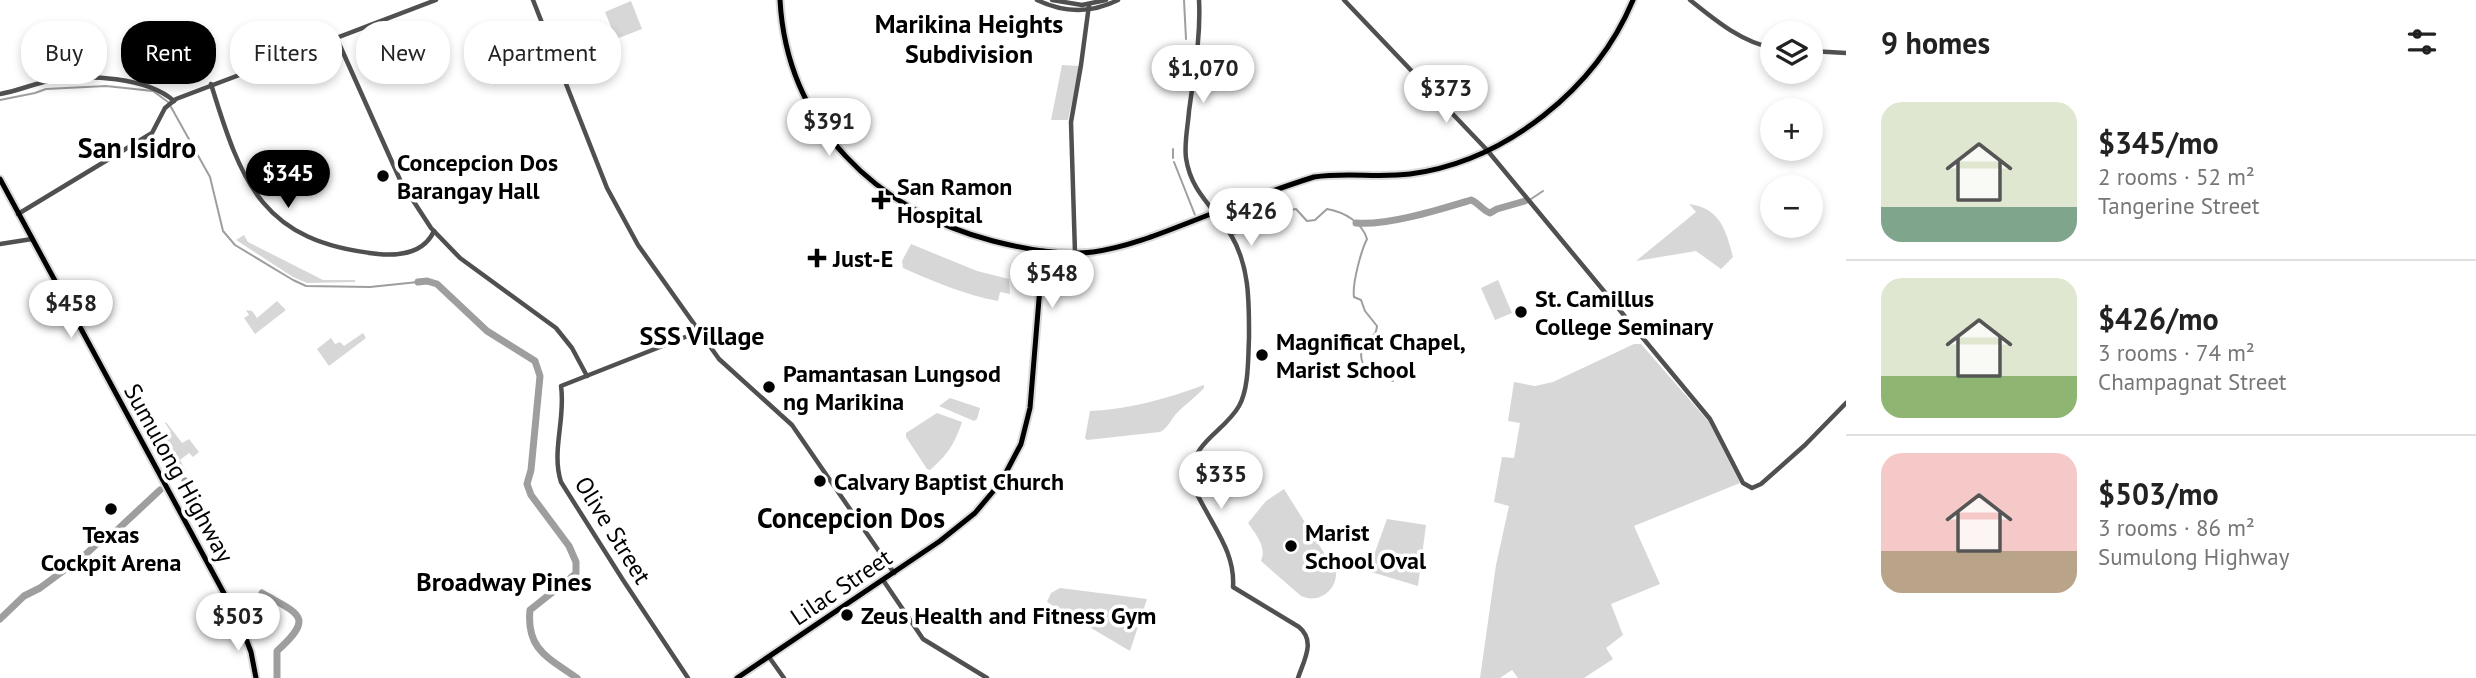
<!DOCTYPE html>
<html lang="en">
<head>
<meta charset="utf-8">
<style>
	body { margin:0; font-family:"PT Sans",sans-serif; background:#f2f2f2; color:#222; height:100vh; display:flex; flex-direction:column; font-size:26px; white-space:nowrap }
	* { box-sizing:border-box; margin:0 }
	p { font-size:23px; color:#767676 }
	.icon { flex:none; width:38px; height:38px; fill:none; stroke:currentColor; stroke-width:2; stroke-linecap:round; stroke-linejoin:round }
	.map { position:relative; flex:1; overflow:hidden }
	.details { display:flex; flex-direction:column; background:#fff; width:630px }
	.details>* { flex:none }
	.banner { position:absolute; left:21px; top:21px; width:665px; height:63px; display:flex; gap:14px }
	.tools { position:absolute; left:1760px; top:21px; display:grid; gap:14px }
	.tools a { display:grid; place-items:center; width:63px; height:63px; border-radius:50%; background:#fff; box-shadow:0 4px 10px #0003; font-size:35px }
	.price { position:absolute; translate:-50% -60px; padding:0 16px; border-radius:24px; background:#fff; color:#222; font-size:23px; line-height:46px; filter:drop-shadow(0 2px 4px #0008) }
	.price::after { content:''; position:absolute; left:50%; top:42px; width:21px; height:16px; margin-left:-10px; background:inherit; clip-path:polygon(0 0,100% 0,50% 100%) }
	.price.active { background:#000; color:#fff }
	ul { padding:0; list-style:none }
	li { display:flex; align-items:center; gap:21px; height:175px; padding:0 35px }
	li+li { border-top:2px solid #e0e0e0 }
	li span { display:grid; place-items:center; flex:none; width:196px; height:140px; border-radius:21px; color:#555 }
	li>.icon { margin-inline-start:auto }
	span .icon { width:84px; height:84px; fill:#fffc; stroke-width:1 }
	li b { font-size:30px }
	h2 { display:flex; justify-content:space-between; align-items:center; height:84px; padding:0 35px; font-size:30px }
	.tag { padding:0 24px; border-radius:28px; background:#fff; box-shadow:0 4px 10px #0003; font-size:24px; line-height:63px }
	.tag.active { background:#000; color:#fff }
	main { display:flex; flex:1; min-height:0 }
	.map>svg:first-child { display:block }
</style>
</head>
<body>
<main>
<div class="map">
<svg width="1846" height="678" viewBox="0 0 1846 678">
	<rect width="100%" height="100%" fill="#fff"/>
	<!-- green -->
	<g fill="#d7d7d7">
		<path d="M631,1L642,29L616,39L605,12Z"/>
		<path d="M1062,65L1080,66L1068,120H1051Z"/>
		<path d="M1689,204C1720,208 1726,230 1733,257L1721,269L1696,251L1636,261L1696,212Z"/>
		<path d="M244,235L248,242L323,280H355V282L307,283L293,277L236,240Z"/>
		<path d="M911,244L977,271L1009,279L1010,294L1000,292L998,301C965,295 935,282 903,268L902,261Z"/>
		<path d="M1498,280L1512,313L1495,320L1481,288Z"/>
		<path d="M277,301L286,310L255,334L244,318L249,315L246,310L252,311L257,318Z"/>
		<path d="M363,333L366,338L329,366L317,349L331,338L335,344L340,342L344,346Z"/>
		<path d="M1634,344H1641L1709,422L1740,483L1634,526L1660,584L1611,604L1623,635L1606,648L1613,659L1584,678H1518L1512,670L1500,678H1480L1496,565L1509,506L1494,502L1502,457L1514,458L1520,423L1508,421L1514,382L1535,386L1553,382Z"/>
		<path d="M1204,385V388C1195,398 1184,405 1175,415C1170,422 1167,428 1160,432L1087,440L1085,438L1090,411C1132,409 1165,399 1204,385Z"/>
		<path d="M130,395L157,442L171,432L165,423L166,422L182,443L189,439L199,452L193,457L189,453L180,460L186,471L170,480L125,398Z"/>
		<path d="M950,398L980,408L977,419L974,421L939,406Z"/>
		<path d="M937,413L962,422C954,445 948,454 930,470L927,469L906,437V433Z"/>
		<path d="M1284,489L1336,572C1337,591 1318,604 1301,596L1261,561C1267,547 1256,535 1248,523L1266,501Z"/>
		<path d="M1387,519L1426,525L1418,586L1371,572L1370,566Z"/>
		<path d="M1060,588L1147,599L1130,651L1047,602L1051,593Z"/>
	</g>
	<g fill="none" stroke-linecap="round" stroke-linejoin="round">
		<!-- stream -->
		<g stroke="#9e9e9e" stroke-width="2">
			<path d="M1184,0L1186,39"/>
			<path d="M0,100L35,93L46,89L106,86L153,91L168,102"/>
			<path d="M171,107L210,177L223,231L235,245L293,280L306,286L370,287L418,282"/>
			<path d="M1173,149V158"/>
			<path d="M1174,162L1195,215"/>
			<path d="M1531,199L1543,191"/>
			<path d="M1234,234L1250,229L1276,213L1296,209L1307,221L1315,220L1327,209C1344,212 1362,222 1367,239C1361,251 1352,284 1354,297L1361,300L1365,311L1377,326C1376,338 1370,336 1362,342C1357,371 1370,374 1393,381"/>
		</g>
		<!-- river -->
		<g stroke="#9e9e9e" stroke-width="7">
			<path d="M1356,223C1387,226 1441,209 1471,200C1479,203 1482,210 1490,213L1497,209L1525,201"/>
			<path d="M418,282L427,281L437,284L487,331L535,361L540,376L531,470L527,484L531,495L569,546L576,562V573L566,582"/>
			<path d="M168,479L174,476"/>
			<path d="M185,481L198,504"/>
			<path d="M202,510L212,529L214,547"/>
			<path d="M564,583L530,610C526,650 549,658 577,678"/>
			<path d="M262,593C298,614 316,616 277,651V678"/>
			<path d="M0,619L24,596L40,588L86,554L101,540L115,532L160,490"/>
		</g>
		<defs>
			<g id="major">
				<path d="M780,0C787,125 877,211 993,241C1025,249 1060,256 1093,252C1136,246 1178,226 1219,211C1250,199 1282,187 1314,177C1346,172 1377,178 1410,174C1506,161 1596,89 1633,0"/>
				<path d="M0,179L240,623L251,652L256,678"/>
				<path d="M737,678L940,541L975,513L1001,482L1021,444L1030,408L1043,251"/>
			</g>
		</defs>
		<!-- major casing -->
		<use href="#major" stroke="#dbdbdb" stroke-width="9"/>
		<!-- minor -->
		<g stroke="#505050" stroke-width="4.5">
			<path d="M533,0L607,188L638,245L719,359L792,425L894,573"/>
			<path d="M1037,0C1064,13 1090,14 1118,0"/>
			<path d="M1052,0L1082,5L1106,0"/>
			<path d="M1199,0C1201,37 1194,74 1189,111C1188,126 1184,143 1186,158C1191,193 1215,208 1231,235C1250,267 1249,303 1249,338C1248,359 1249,388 1239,406C1225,431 1192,442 1192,474C1192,487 1199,498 1205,509C1219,535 1235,557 1233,587L1299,627C1316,641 1304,660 1298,678"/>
			<path d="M1344,0L1487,150L1710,419L1743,483L1752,488L1761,484L1805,445L1846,403"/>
			<path d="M1690,0C1715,20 1741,42 1773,48"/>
			<path d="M337,39L401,182L431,228L460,258L556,328L572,348L587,376"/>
			<path d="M1811,51L1846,53"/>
			<path d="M211,84C242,185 263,242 378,254C399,256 424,253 434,231"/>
			<path d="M0,94C18,91 35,83 53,80C87,74 147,77 174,101"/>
			<path d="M18,214L152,133L165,108L176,99L436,0"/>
			<path d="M0,244L32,239"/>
			<path d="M1075,253L1071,122L1081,65L1089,5"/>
			<path d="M883,580L923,639L987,678"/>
			<path d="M769,657L784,678"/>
			<path d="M688,678L623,580L561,482C551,451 566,418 561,386L698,332"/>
		</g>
		<!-- major -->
		<use href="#major" stroke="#000" stroke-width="5"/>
	</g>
	<!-- markers -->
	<g fill="#000" stroke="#fff" stroke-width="2.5">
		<circle cx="383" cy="176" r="7"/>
		<path d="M877.5 189.5h7v7h7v7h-7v7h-7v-7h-7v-7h7z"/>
		<path d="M813.5 247.5h7v7h7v7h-7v7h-7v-7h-7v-7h7z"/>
		<circle cx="1521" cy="312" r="7"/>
		<circle cx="1262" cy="355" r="7"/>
		<circle cx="769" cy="387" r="7"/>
		<circle cx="820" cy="481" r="7"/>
		<circle cx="111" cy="509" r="7"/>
		<circle cx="1291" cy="546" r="7"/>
		<circle cx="847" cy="615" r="7"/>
	</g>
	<g text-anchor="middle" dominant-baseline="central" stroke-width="7" stroke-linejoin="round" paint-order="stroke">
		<!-- poi labels -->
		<g font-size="24" font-weight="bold" fill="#000" stroke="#fff" text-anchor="start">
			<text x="397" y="162">Concepcion Dos<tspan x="397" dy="28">Barangay Hall</tspan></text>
			<text x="897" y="186">San Ramon<tspan x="897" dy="28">Hospital</tspan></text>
			<text x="833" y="258">Just-E</text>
			<text x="1535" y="298">St. Camillus<tspan x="1535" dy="28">College Seminary</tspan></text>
			<text x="1276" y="341">Magnificat Chapel,<tspan x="1276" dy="28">Marist School</tspan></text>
			<text x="783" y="373">Pamantasan Lungsod<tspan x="783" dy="28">ng Marikina</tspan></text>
			<text x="834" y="481">Calvary Baptist Church</text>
			<text x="1305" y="532">Marist<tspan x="1305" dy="28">School Oval</tspan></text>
			<text x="111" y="534" text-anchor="middle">Texas<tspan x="111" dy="28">Cockpit Arena</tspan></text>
			<text x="861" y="615">Zeus Health and Fitness Gym</text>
		</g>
		<!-- street labels -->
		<g font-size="24" fill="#000" stroke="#fff">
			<text transform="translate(179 473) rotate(61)">Sumulong Highway</text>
			<text transform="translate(613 530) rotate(58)">Olive Street</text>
			<text transform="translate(841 587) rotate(-34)">Lilac Street</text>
		</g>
		<!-- neighbourhood labels -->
		<g font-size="26" font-weight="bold" fill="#000" stroke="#fff">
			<text x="969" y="23">Marikina Heights<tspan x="969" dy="30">Subdivision</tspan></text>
			<text x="702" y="335">SSS Village</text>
			<text x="504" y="581">Broadway Pines</text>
		</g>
		<!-- quarter labels -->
		<g font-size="28" font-weight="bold" fill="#000" stroke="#fff">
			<text x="137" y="147">San Isidro</text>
			<text x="851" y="517">Concepcion Dos</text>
		</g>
	</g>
</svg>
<div class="tools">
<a><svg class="icon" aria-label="layers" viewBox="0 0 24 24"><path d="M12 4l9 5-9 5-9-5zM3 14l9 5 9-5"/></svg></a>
<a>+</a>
<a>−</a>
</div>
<b class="price" style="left:1203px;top:105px">$1,070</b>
<b class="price" style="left:1446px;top:125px">$373</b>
<b class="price" style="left:829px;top:158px">$391</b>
<b class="price active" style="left:288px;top:210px">$345</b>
<b class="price" style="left:1251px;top:248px">$426</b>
<b class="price" style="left:1052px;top:310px">$548</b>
<b class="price" style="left:71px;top:340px">$458</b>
<b class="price" style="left:1221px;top:511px">$335</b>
<b class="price" style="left:238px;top:653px">$503</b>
<div class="banner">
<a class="tag">Buy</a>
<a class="tag active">Rent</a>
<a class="tag">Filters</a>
<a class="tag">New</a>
<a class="tag">Apartment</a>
</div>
</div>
<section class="details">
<h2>9 homes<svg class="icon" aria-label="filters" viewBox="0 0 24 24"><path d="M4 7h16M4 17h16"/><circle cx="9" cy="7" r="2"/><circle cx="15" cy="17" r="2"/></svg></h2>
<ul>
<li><span style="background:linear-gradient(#dfe7d0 75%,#7fa58c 0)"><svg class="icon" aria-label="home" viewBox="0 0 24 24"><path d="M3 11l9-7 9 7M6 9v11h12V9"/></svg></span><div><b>$345/mo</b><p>2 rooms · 52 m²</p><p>Tangerine Street</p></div></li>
<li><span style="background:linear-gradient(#dfe7d0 70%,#8fb573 0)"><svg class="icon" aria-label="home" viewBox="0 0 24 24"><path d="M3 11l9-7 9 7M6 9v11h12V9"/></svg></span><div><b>$426/mo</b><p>3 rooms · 74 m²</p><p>Champagnat Street</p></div></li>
<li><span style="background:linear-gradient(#f6c9c9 70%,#b9a48a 0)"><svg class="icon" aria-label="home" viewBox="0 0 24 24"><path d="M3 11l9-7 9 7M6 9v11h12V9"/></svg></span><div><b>$503/mo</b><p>3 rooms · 86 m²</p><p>Sumulong Highway</p></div></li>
</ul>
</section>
</main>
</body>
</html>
